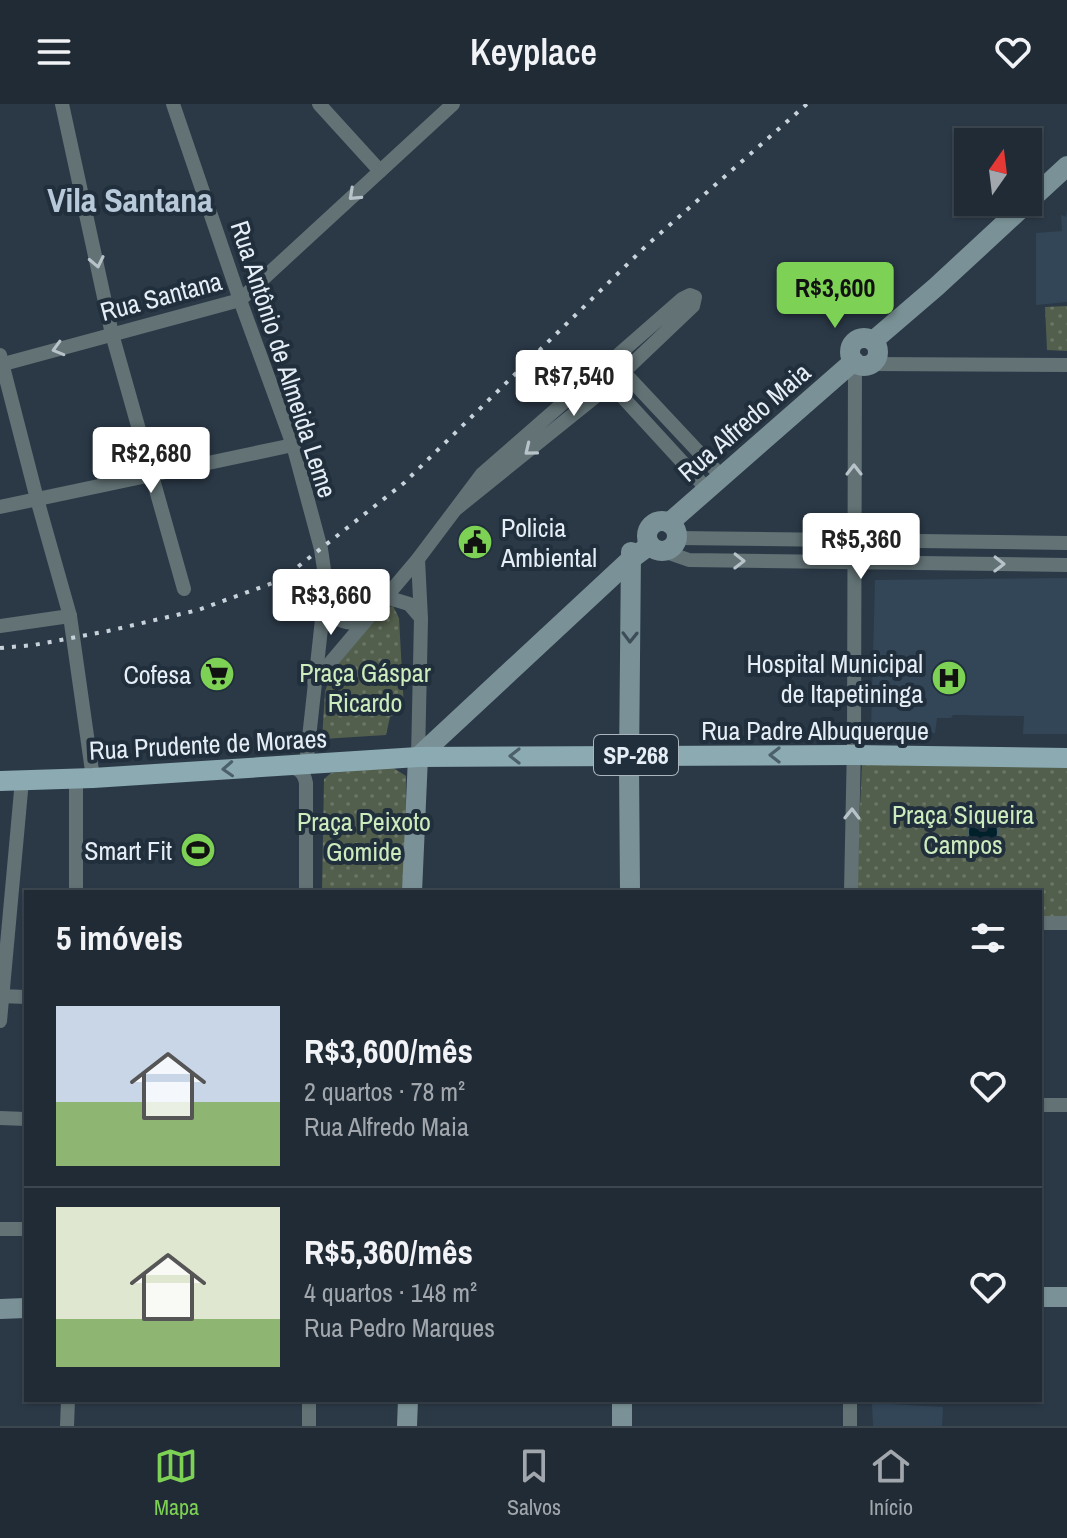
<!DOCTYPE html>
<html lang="pt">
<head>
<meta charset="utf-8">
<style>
	body { margin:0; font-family:"Archivo Narrow",sans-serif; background:#28333d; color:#f1f3f6; height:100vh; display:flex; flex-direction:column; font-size:30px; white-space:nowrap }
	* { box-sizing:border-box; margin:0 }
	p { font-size:26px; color:#a2a7ad }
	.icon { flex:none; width:44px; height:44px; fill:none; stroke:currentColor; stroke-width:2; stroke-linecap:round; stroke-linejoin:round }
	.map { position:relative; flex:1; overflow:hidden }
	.panel { position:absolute; left:24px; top:786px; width:1018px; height:512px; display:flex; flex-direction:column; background:#202b35; border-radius:0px; box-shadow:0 2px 6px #0004,0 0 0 2px #3d4750 }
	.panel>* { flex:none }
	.needle { width:52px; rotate:14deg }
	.tools { position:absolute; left:954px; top:24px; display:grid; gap:16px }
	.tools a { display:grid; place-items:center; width:88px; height:88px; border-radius:0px; background:#202b35; box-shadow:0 2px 6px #0004,0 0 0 2px #3d4750; font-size:40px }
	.price { position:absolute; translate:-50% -68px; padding:0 18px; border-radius:8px; background:#fff; color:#222; font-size:26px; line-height:52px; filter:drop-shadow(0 2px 4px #0008) }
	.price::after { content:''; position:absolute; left:50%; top:48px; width:24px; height:18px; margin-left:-12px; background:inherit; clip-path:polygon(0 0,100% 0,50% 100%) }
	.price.on { background:#7dd154; color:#111 }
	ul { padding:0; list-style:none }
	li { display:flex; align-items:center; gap:24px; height:200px; padding:0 32px }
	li+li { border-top:2px solid #3d4750 }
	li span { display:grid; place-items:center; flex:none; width:224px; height:160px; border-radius:0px; color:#555 }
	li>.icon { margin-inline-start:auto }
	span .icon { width:96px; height:96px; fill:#fffc; stroke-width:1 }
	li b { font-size:34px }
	h2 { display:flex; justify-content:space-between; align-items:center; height:96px; padding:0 32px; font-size:34px }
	header { display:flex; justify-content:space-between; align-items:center; height:104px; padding:0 32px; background:#202b35; font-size:36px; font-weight:600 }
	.tab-bar { display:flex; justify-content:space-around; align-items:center; height:112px; border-top:2px solid #3d4750; background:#202b35; font-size:22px; color:#a2a7ad }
	.tab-bar a { display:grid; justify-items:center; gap:4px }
	.tab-bar .on { color:#7dd154 }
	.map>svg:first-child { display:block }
</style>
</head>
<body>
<header><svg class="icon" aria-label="menu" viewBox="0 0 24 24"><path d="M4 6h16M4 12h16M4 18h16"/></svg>Keyplace<svg class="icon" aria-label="heart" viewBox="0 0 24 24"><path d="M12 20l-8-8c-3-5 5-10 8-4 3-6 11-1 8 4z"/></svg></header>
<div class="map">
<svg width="1067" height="1322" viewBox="0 0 1067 1322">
	<defs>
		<pattern id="park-dots" width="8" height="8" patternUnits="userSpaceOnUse" patternTransform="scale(2)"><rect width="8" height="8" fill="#535f4d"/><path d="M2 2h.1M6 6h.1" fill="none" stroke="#6c7667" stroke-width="1.8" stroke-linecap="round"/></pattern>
		<pattern id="water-ripples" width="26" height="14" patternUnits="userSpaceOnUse" patternTransform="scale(2)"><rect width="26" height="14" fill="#00202a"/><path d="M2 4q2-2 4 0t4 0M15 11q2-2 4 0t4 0" fill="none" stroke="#25414a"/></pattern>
	</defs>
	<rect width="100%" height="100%" fill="#2b3947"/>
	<!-- built -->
	<g fill="#324658">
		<path d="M1067,105V198L1036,201V129L1062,127L1061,111L1066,113Z"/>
		<path d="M1067,474V630H1023L1024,612L953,611L951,614H937L935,629L871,627L875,476Z"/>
		<path d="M872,1299L943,1303L942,1322H873Z"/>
	</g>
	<!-- park -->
	<g fill="url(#park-dots)">
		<path d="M1067,202V247L1047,246L1045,203Z"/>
		<path d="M393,502L399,514L404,605L390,613L386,631L322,635L325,588L335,557L377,506Z"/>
		<path d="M862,661H1067V818H1040V788H856Z"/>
		<path d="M392,663L406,672L405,788H322L324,675L331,669Z"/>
	</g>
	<!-- water -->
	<circle fill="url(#water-ripples)" stroke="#455e67" stroke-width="2" cx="983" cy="728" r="15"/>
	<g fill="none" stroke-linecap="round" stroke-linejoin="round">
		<!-- street -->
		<g stroke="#627275" stroke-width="14">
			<path d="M62,0L112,230L184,485"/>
			<path d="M173,0L240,196L293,341L321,445L326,479L306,661"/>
			<path d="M319,0L380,67"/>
			<path d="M0,251L37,395L70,512L93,674"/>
			<path d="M870,260L1067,261"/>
			<path d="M0,261L240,196L453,0"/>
			<path d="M618,262L722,373"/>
			<path d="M607,276L707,385"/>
			<path d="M0,403L293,341"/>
			<path d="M677,434L1067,439"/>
			<path d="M663,447L689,456L1067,461"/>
			<path d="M418,455L421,515L418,653"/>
			<path d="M386,493L409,500L421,514"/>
			<path d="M324,498C332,516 345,522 365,517"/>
			<path d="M0,522L70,512"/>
			<path d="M314,578L418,455L482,370L682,195L690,191L695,193L693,202L611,280L456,405"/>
			<path d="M289,662C299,665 304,668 306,679V788"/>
			<path d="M76,788V674"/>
			<path d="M851,788L854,639L855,258"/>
			<path d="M1040,819H1067"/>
			<path d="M0,892L26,893"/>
			<path d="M0,917L22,676"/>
			<path d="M1040,1001H1067"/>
			<path d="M0,1014L26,1015"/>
			<path d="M0,1125H26"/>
			<path d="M850,1296V1322"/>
			<path d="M67,1322L68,1296"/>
			<path d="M309,1322V1296"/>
		</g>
		<!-- secondary -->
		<g stroke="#7a9297" stroke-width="20">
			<path d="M1028,98L1067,62"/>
			<circle cx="864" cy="248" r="14"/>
			<path d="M873,237L936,183L1028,98"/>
			<circle cx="662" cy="432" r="15"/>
			<path d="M669,419L854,257"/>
			<path d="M412,788L418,653L631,455L650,441"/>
			<path d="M630,788L629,661L631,448"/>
			<path d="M1040,1193H1067"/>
			<path d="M0,1205L26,1204"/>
			<path d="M407,1322L408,1296"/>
			<path d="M622,1322V1296"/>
		</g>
		<!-- primary -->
		<path stroke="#8baab1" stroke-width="20" d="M0,677L93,674L418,653L853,651L1067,654"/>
		<!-- rail -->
		<path stroke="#c8d2db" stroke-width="4" stroke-dasharray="4 8" stroke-linecap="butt" d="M0,544L34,541L108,527L198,506L281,476L404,379L647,141L807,0"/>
	</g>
	<!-- one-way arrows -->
	<defs><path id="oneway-chevron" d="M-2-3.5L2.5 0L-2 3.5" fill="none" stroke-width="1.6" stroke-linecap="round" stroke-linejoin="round" transform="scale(2)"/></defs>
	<g stroke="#b7c3c9">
		<use href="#oneway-chevron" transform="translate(354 91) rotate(137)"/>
		<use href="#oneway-chevron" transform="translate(97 158) rotate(78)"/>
		<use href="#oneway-chevron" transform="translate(58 245) rotate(164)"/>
		<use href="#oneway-chevron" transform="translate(530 346) rotate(141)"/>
		<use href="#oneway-chevron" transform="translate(854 366) rotate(-90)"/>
		<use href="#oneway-chevron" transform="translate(739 457) rotate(1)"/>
		<use href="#oneway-chevron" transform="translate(999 460) rotate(1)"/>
		<use href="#oneway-chevron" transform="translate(852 710) rotate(-89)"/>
	</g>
	<use stroke="#3c4d57" href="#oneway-chevron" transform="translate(630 533) rotate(91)"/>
	<g stroke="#4b606b">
		<use href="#oneway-chevron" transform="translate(775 651) rotate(-180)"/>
		<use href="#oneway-chevron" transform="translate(515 652) rotate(180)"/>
		<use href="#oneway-chevron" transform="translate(228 665) rotate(177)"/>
	</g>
	<!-- icons -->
	<defs>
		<symbol id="civic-disc" viewBox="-11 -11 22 22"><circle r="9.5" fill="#7dd154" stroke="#212f3c"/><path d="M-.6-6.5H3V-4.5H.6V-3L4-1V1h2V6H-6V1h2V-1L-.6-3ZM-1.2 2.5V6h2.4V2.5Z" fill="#111"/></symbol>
		<symbol id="supermarket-disc" viewBox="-11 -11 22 22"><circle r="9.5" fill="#7dd154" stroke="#212f3c"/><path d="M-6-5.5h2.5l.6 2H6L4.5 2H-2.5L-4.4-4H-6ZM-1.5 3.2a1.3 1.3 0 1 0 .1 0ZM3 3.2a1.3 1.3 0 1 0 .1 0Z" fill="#111"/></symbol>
		<symbol id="hospital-disc" viewBox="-11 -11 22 22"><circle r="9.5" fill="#7dd154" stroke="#212f3c"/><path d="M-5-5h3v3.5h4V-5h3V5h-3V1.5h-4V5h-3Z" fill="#111"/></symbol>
		<symbol id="stadium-disc" viewBox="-11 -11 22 22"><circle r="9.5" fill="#7dd154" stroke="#212f3c"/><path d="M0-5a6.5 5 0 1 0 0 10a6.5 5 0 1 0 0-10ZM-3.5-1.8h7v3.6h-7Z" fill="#111"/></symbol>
	</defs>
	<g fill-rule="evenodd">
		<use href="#civic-disc" x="455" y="418" width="40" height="40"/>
		<use href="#supermarket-disc" x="197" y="550" width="40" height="40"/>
		<use href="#hospital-disc" x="929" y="554" width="40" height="40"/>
		<use href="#stadium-disc" x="178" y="726" width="40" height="40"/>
	</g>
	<g text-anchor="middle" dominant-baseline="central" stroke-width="8" stroke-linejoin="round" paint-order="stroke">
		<!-- shield labels -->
		<rect fill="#212f3c" stroke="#aab5be" stroke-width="2" x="594" y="631" width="84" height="40" rx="6"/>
		<g font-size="24" font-weight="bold" fill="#e5eef6">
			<text x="636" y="651">SP-268</text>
		</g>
		<!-- street labels -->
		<g font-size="26" fill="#e5eef6" stroke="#212f3c">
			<text transform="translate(161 192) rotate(-15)">Rua Santana</text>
			<text transform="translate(284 255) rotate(72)">Rua Antônio de Almeida Leme</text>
			<text transform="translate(744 318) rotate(-41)">Rua Alfredo Maia</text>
			<text x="815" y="626">Rua Padre Albuquerque</text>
			<text transform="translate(208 640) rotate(-3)">Rua Prudente de Moraes</text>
		</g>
		<!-- poi labels -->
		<g font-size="26" fill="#e5eef6" stroke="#212f3c" text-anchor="end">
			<text x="501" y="423" text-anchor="start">Policia<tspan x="501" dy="30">Ambiental</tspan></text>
			<text x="923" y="559">Hospital Municipal<tspan x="923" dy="30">de Itapetininga</tspan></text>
			<text x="191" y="570">Cofesa</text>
			<text x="172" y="746">Smart Fit</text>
		</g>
		<!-- park labels -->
		<g font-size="26" fill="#ccecbd" stroke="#212f3c">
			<text x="365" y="568">Praça Gáspar<tspan x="365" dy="30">Ricardo</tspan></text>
			<text x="963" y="710">Praça Siqueira<tspan x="963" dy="30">Campos</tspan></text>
			<text x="364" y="717">Praça Peixoto<tspan x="364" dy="30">Gomide</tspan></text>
		</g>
		<!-- district labels -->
		<g font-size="34" font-weight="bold" fill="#b8c9da" stroke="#212f3c">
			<text x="130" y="96">Vila Santana</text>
		</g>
	</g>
</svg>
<div class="tools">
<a><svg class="needle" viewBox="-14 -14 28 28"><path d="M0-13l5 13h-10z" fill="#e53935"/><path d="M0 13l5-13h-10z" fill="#a2a7ad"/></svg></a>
</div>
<b class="price on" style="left:835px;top:226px">R$3,600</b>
<b class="price" style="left:574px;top:314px">R$7,540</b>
<b class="price" style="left:151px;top:391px">R$2,680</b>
<b class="price" style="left:861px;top:477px">R$5,360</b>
<b class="price" style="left:331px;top:533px">R$3,660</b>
<section class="panel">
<h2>5 imóveis<svg class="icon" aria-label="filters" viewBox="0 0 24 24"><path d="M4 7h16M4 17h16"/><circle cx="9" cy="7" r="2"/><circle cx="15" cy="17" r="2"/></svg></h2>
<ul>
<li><span style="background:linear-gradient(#c9d6e8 60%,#8fb573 0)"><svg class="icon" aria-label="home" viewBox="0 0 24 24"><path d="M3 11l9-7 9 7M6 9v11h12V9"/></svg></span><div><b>R$3,600/mês</b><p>2 quartos · 78 m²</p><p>Rua Alfredo Maia</p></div><svg class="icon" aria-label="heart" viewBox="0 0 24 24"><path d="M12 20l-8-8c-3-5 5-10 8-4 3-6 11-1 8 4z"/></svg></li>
<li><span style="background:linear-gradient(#dfe7d0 70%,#8fb573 0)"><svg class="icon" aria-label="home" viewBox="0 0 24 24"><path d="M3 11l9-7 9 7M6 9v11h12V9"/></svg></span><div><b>R$5,360/mês</b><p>4 quartos · 148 m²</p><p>Rua Pedro Marques</p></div><svg class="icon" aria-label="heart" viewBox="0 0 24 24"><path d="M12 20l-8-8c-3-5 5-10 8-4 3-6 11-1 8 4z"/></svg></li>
</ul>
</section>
</div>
<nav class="tab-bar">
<a class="on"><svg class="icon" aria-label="map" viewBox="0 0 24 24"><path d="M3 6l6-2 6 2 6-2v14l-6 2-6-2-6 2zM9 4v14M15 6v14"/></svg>Mapa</a>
<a><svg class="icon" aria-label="saved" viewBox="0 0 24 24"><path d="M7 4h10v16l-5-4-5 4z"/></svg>Salvos</a>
<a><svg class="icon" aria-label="home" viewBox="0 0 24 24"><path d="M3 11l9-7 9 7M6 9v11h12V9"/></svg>Início</a>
</nav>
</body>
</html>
